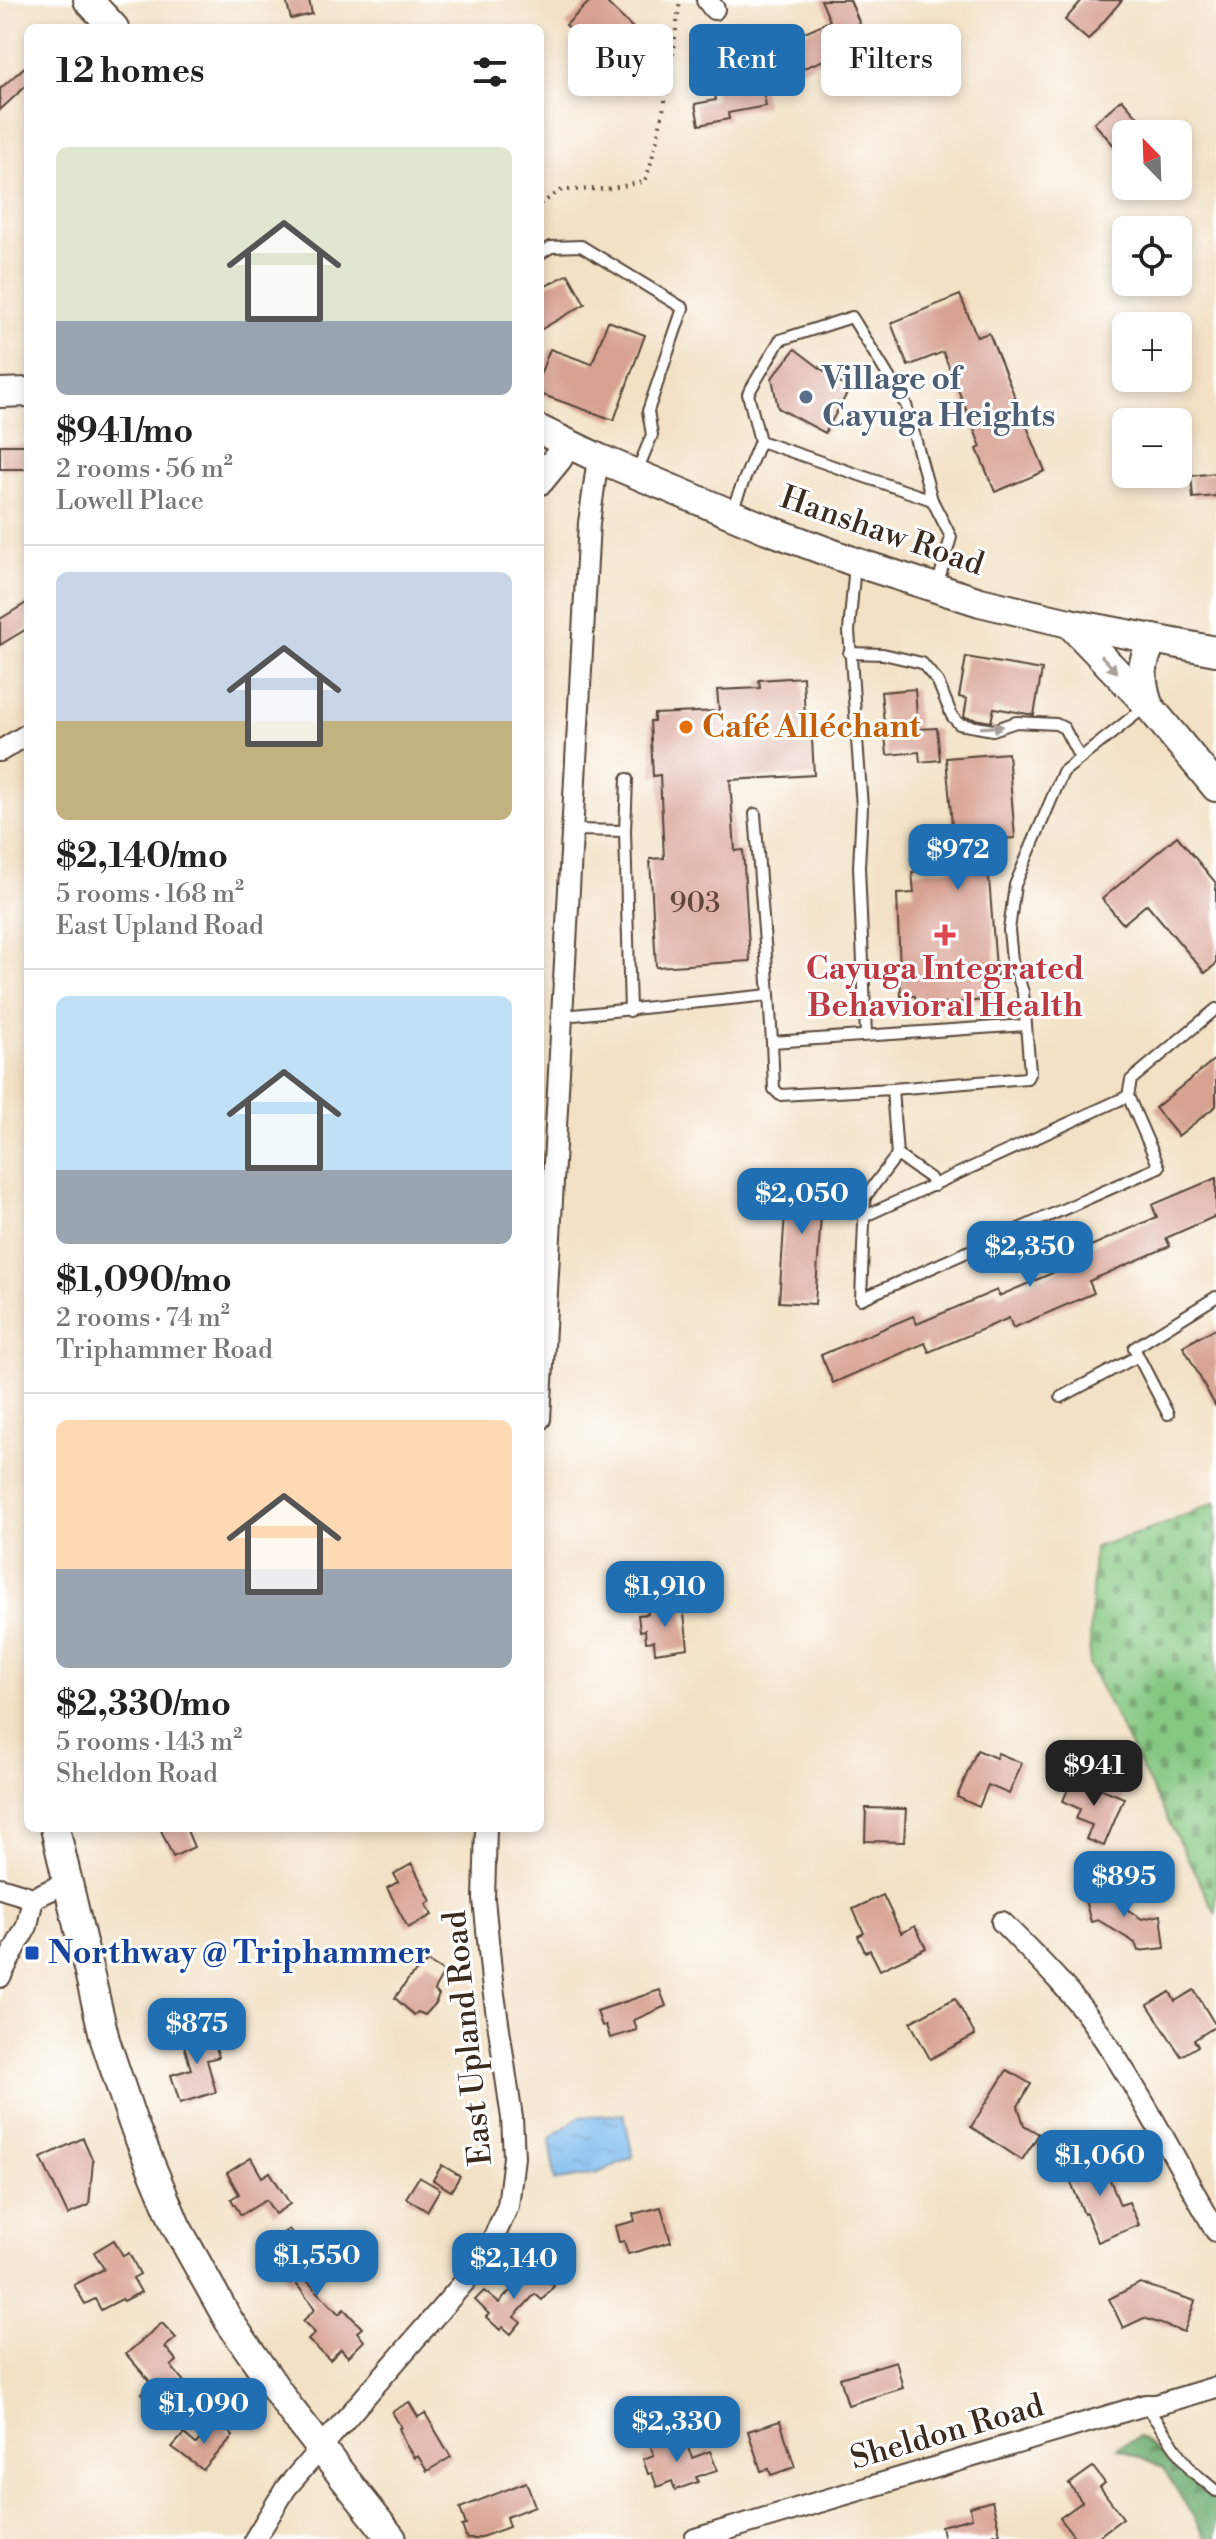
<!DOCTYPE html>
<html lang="en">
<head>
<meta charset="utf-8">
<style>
	body { margin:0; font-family:"Libre Bodoni",serif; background:#f2f2f2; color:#222; height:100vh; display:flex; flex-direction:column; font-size:30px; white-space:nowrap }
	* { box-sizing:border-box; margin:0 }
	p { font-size:26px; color:#767676 }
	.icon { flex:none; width:44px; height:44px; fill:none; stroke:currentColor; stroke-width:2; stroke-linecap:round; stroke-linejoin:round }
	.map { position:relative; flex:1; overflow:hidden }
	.sheet { position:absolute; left:24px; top:24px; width:520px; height:1808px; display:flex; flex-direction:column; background:#fff; border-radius:12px; box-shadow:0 4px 12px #0003 }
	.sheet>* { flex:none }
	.guide { position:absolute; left:568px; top:24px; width:528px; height:72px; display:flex; gap:16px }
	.needle { width:52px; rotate:337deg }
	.buttons { position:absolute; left:1112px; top:120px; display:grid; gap:16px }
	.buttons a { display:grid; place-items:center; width:80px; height:80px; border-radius:12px; background:#fff; box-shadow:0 4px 12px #0003; font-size:40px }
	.price { position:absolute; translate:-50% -68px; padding:0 18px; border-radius:16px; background:#1f6fb2; color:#fff; font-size:26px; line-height:52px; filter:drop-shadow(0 2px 4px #0008) }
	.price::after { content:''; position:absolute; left:50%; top:48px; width:24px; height:18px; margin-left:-12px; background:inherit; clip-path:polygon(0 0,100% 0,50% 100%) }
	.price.active { background:#222; color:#fff }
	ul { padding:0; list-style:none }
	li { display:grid; align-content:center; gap:16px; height:424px; padding:0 32px }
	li+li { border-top:2px solid #e0e0e0 }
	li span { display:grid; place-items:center; height:248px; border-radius:12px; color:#555 }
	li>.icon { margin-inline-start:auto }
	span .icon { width:144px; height:144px; fill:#fffc; stroke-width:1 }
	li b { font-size:34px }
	h2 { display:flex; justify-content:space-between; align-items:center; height:96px; padding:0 32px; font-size:34px }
	.pill { padding:0 28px; border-radius:12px; background:#fff; box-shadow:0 4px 12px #0003; font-size:28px; line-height:72px }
	.pill.active { background:#1f6fb2; color:#fff }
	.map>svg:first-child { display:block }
</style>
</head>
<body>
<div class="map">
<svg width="1216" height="2539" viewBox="0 0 1216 2539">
	<defs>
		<pattern id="forest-firs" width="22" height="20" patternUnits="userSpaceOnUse" patternTransform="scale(2)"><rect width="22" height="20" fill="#6cac70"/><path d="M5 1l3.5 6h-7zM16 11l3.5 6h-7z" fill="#5a8c5b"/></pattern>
		<pattern id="cemetery-stones" width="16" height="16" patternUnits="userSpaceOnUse" patternTransform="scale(2)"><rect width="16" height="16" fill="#85c882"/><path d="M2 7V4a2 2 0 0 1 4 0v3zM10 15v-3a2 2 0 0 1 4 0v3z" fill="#6ea36a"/></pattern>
		<pattern id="water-ripples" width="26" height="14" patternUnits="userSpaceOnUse" patternTransform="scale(2)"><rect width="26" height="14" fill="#79baee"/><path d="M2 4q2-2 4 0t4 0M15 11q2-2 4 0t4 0" fill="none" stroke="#6497c0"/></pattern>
	</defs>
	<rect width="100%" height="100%" fill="#fff"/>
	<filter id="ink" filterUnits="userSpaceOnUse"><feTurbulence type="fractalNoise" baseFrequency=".0125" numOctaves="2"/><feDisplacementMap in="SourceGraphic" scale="16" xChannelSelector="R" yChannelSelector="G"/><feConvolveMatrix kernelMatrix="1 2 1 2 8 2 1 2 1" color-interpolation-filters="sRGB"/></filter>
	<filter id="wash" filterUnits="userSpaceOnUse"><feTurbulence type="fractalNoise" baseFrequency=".006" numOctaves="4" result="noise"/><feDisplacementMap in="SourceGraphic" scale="32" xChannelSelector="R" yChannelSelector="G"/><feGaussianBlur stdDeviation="1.8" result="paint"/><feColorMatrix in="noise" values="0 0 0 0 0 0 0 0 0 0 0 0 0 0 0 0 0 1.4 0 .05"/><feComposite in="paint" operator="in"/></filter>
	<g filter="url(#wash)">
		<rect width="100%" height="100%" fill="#f2e1c5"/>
		<!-- forest -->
		<path fill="url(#forest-firs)" stroke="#546b47" stroke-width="2" d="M1139,2436L1216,2500V2539H1207L1163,2468L1117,2448Z"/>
		<!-- cemetery -->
		<path fill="url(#cemetery-stones)" stroke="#607950" stroke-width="2" d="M1216,1502V1914L1089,1665L1094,1547L1155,1528Z"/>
		<!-- water -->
		<path fill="url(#water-ripples)" stroke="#5a7286" stroke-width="2" d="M624,2114L633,2157L598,2173L555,2181L550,2138L579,2117Z"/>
		<g id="blocks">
			<!-- building -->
			<g fill="#d8a293">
				<path d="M286,0H309L312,14L291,19Z"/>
				<path d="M591,0H604L639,34L624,50L605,31L590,47L566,25Z"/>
				<path d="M821,0H850L864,34L856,37L860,45L797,71L784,41L830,21Z"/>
				<path d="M1082,0H1122L1088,40L1065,20Z"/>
				<path d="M28,64V84L0,110V89Z"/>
				<path d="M752,83L754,88L762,86L766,106L728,113L729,119L699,125L695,104L716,100L714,88Z"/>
				<path d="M1122,99L1153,134H1126V159L1094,123Z"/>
				<path d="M568,274L585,304L540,330V289Z"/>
				<path d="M960,295L977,337L989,333L1045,471L995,492L977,449L981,447L943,352L908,366L891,323Z"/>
				<path d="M608,321L645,335L614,420L540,394V375L550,349L592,364Z"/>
				<path d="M795,349L849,390L825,433L778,408L772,378Z"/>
				<rect x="0" y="445" width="28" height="24"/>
				<path d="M1216,473V496L1193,498L1191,476Z"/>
				<path d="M28,602V628L0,645V619Z"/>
				<path d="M966,657L1042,670L1034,715L994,708L991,722L964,717L967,699L959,697Z"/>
				<path d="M803,677L806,739H812L814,775L730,780L735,851L743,850L750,961L656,967L650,859L664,858L660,775L653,776L650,721H654V714L719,711L717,690L760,688L759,680Z"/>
				<path d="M915,689L918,729L937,728L940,760L920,762L919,752L887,755L881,692Z"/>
				<path d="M1008,753L1015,838L986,840L997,981L985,983L986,1000L916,1006L915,996H901L897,894L914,893L912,872L956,869L946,758Z"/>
				<path d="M1177,836L1216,883V964L1205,973L1147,904L1123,924L1102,899Z"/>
				<path d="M1216,1058V1106L1178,1136L1155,1108Z"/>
				<path d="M788,1168L824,1170L815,1304L779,1302Z"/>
				<path d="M1216,1178V1216L1166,1238L1170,1246L1089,1281L1094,1293L1013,1328L1009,1318L929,1352L925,1343L833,1383L821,1355L913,1316L917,1324L997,1290L999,1296L1080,1261L1077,1252L1157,1217L1152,1205Z"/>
				<path d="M1216,1328V1407L1183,1346Z"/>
				<path d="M683,1606L688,1648L655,1653L654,1641L646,1642L645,1630L640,1631L638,1615L648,1614V1610Z"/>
				<path d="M977,1750L996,1758L998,1753L1022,1763L1009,1794L988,1785L979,1807L957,1797Z"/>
				<path d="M1073,1777L1124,1798L1104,1846L1086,1839L1092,1825L1076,1819L1080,1809L1063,1801Z"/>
				<path d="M866,1808L906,1809L904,1842L865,1841Z"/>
				<path d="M160,1828H186L194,1847L173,1857Z"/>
				<path d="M412,1864L431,1901L426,1904L432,1915L408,1928L387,1888L398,1882L394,1874Z"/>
				<path d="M1118,1885L1125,1908L1142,1919L1161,1915L1165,1948L1138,1951L1135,1943L1098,1920L1091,1922L1083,1893Z"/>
				<path d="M883,1895L901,1933L915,1926L926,1948L880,1970L870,1950L865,1952L858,1936L864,1933L853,1909Z"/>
				<path d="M428,1962L444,1972L434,1990L439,1995L436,2001L437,2002L425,2015L418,2012L414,2015L395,1998L410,1977Z"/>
				<path d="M660,1990L666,2006L634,2020L637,2030L610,2038L606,2025L602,2026L597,2011Z"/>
				<path d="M1194,1990L1216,2026L1194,2040L1198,2046L1181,2056L1148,2005L1170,1992L1175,2001Z"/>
				<path d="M955,1998L975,2035L930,2059L910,2022Z"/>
				<path d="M209,2026L219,2057L207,2060L216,2092L180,2103L171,2075L191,2069L181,2035Z"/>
				<path d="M1007,2070L1031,2084L1018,2106L1024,2125L1039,2134L1022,2160L971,2127Z"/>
				<path d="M83,2138L93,2161L89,2205L68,2215L41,2158Z"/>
				<path d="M1105,2152L1112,2170L1107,2172L1120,2205L1129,2202L1139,2225L1098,2242L1086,2213L1084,2214L1065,2168Z"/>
				<path d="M251,2158L262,2177L270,2172L290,2204L275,2214L266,2200L241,2215L231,2199L239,2194L227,2173Z"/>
				<path d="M442,2165L460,2176L451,2191L433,2180Z"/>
				<path d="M419,2177L440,2189L427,2211L406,2198Z"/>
				<path d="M661,2207L671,2242L628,2254L624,2241L619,2242L615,2226L635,2221L633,2214Z"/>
				<path d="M289,2229L306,2252L308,2250L312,2256L320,2250L331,2266L308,2282L339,2314L344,2309L362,2328L357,2332L364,2341L348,2357L341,2349L330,2360L308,2340L315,2333L303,2321L315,2309L294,2281L290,2284L280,2269L283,2266L267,2244Z"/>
				<path d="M114,2240L123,2256L129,2253L140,2274L133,2278L141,2292L124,2301L122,2299L101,2310L95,2299L85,2304L74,2285L104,2269L94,2252Z"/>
				<path d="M530,2269L534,2273L536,2271L554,2286L542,2300L535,2294L514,2317L521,2322L511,2334L503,2327L500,2330L486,2317L489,2314L475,2300L484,2291L499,2303Z"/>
				<path d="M1140,2283L1195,2301L1184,2332L1144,2318L1123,2328L1109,2299Z"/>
				<path d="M162,2323L176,2338L165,2347L177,2361L171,2366L186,2384L156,2409L142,2393L152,2384L126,2354Z"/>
				<path d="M896,2361L903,2388L848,2405L840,2378Z"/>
				<path d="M409,2402L418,2417L425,2413L451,2457L427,2471L418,2456L414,2458L405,2443L399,2428L401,2427L392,2412Z"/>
				<path d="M216,2421L233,2436L203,2470L172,2447L184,2434L196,2444Z"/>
				<path d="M780,2421L795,2467L771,2475L769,2469L761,2471L748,2431Z"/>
				<path d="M679,2434L683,2445L686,2443L692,2458L710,2451L717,2470L696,2477L698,2482L675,2490L672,2481L657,2487L652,2473L648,2474L643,2459L654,2455L650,2445Z"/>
				<path d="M1093,2467L1105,2483L1100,2487L1123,2518L1095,2539H1076L1060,2518L1082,2502L1069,2484Z"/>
				<path d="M526,2482L535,2506L506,2517L509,2527L476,2539H467L462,2526L466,2525L460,2508Z"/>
				<path d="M992,2501L1000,2533L991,2535L992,2539H944L941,2526L972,2518L970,2507Z"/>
			</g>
		</g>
	</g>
	<g filter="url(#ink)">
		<use href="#blocks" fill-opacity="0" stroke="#564537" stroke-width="2"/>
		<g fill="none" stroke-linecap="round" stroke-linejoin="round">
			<defs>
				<g id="lane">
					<path d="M540,254L551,247L581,246L683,308L648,411L652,435L637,471"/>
					<path d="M760,441L932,500"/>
					<path d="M731,512L760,441L748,394L780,340L852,317L906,405L932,500L951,537L937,587"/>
					<path d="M855,564L849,631L862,807L859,867L866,1035"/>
					<path d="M849,653L883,654L922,663L938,682L952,716L959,724L993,730L1016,722L1056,724L1064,728L1080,758"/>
					<path d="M627,779L625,831L630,1011"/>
					<path d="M755,814L769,995"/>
					<path d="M573,830L625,831"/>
					<path d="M564,1016L769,995L772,1042L1026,1025L1023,992L1012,960L1009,930L1015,885L1063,772L1145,707"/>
					<path d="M772,1042L774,1089L780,1095L892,1089L1027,1078L1030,1072L1026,1025"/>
					<path d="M892,1089L897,1155L865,1197L861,1299L1159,1167L1128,1096L1131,1080L1216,1009"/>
					<path d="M897,1155L930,1178L934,1186"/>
					<path d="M863,1217L1128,1096"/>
					<path d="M1061,1397L1138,1356"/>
					<path d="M1168,1414L1134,1348L1216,1297"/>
					<path d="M1145,2405L1192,2471L1216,2491"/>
				</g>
				<g id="street">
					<path d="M707,0L714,9"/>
					<path d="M0,751L28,734"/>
					<path d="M540,1419L589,523L598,458"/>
					<path d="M0,1888L33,1898L66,1883"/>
					<path d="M1002,1922C1033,1954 1067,1986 1093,2023C1139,2089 1176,2161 1216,2231"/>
					<path d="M0,1977L27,1926L33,1898"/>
					<path d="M255,2539L286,2488L473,2272L494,2237L508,2206L514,2157L512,2118L492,1981L484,1899L486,1828"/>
					<path d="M695,2539L1145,2405H1156L1216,2387"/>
				</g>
				<g id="secondary">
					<path d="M88,0L114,28"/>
					<path d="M0,393L28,392"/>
					<path d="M540,430L598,458L767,529L855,562L980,602L1069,623L1216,651"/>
					<path d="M540,480L558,458L566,443"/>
					<path d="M1069,623L1148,705L1216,787"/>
					<path d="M1148,705C1140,676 1140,666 1153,639"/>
					<path d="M55,1828L105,2040L133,2123L176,2226L229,2321L290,2409L392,2539"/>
				</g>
			</defs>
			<!-- lane casing -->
			<use href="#lane" stroke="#564537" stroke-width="14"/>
			<!-- street casing -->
			<use href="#street" stroke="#564537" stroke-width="24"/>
			<!-- secondary casing -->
			<use href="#secondary" stroke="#564537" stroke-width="32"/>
			<!-- path -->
			<path stroke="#564537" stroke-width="4" stroke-dasharray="2 6" stroke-linecap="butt" d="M540,204L562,190L606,189L645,182C664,123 672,61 680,0"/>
			<!-- lane -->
			<use href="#lane" stroke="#fff" stroke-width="10"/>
			<!-- street -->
			<use href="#street" stroke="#fff" stroke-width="20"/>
			<!-- secondary -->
			<use href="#secondary" stroke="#fff" stroke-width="28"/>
		</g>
		<!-- one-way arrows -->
		<defs><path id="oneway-solid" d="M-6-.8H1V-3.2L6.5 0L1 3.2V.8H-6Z" transform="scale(2)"/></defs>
		<g fill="#a79f9a">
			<use href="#oneway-solid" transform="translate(1109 664) rotate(48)"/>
			<use href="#oneway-solid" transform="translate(992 727) rotate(-4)"/>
		</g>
	</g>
	<!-- markers -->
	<circle fill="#5c6f8a" stroke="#fff" stroke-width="3" cx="806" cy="397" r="8"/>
	<circle fill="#e8710a" stroke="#fff" stroke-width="3" cx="686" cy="727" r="8"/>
	<path fill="#e0444e" stroke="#fff" stroke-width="3" d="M941 923h8v8h8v8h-8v8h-8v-8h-8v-8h8z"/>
	<rect fill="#1a4fb4" stroke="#fff" stroke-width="3" x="24" y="1945" width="16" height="16" rx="4"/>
	<g text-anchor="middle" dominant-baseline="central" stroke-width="6" stroke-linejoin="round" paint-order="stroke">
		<!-- number labels -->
		<g font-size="28" fill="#62483b">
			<text x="695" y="903">903</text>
		</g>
		<!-- service labels -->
		<g font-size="32" font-weight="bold" fill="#4e5e75" stroke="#fff" text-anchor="start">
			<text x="822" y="379">Village of<tspan x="822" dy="37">Cayuga Heights</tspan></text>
		</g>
		<!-- street labels -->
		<g font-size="32" fill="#3b2a1e" stroke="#fff">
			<text transform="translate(882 531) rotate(19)">Hanshaw Road</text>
			<text transform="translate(468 2038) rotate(-96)">East Upland Road</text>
			<text transform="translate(947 2432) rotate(-16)">Sheldon Road</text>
		</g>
		<!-- food labels -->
		<g font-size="32" font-weight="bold" fill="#c56008" stroke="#fff" text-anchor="start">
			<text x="702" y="727">Café Alléchant</text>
		</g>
		<!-- health labels -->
		<g font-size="32" font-weight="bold" fill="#be3a42" stroke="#fff">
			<text x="945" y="969">Cayuga Integrated<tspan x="945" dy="37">Behavioral Health</tspan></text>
		</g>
		<!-- transit labels -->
		<g font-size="32" font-weight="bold" fill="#164399" stroke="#fff" text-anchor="start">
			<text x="48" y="1953">Northway @ Triphammer</text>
		</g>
	</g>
</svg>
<div class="buttons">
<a><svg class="needle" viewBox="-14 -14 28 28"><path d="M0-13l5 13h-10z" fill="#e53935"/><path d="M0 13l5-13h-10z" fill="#767676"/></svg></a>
<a><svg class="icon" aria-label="locate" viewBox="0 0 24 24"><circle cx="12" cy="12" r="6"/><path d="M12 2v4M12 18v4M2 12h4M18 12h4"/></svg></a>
<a>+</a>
<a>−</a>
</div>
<b class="price" style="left:958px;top:892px">$972</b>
<b class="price" style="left:802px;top:1236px">$2,050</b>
<b class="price" style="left:1030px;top:1289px">$2,350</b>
<b class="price" style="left:665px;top:1629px">$1,910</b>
<b class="price active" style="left:1094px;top:1808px">$941</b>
<b class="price" style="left:1124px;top:1919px">$895</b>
<b class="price" style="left:197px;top:2066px">$875</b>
<b class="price" style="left:1100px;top:2198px">$1,060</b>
<b class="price" style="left:317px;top:2298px">$1,550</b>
<b class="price" style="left:514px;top:2301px">$2,140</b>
<b class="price" style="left:204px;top:2446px">$1,090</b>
<b class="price" style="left:677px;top:2464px">$2,330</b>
<div class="guide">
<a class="pill">Buy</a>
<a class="pill active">Rent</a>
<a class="pill">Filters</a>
</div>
<section class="sheet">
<h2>12 homes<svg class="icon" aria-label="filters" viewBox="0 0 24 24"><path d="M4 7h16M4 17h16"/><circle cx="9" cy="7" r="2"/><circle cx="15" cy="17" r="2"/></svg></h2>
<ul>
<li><span style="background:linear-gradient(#dfe7d0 70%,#9aa5b1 0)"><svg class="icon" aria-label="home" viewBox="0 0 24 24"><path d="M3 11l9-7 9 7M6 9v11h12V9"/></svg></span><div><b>$941/mo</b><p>2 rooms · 56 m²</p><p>Lowell Place</p></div></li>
<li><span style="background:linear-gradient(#c9d6e8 60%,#c2b280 0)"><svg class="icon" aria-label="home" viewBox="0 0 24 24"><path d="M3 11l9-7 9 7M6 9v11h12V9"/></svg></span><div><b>$2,140/mo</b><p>5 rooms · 168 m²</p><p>East Upland Road</p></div></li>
<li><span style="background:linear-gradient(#bfe0f5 70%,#9aa5b1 0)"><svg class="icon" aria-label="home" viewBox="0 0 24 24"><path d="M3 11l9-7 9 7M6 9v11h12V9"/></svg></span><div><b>$1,090/mo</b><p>2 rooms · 74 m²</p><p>Triphammer Road</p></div></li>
<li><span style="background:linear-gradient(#ffd9b3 60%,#9aa5b1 0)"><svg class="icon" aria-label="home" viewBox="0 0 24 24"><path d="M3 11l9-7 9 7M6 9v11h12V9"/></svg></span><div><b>$2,330/mo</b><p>5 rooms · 143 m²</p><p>Sheldon Road</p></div></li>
</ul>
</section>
</div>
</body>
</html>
